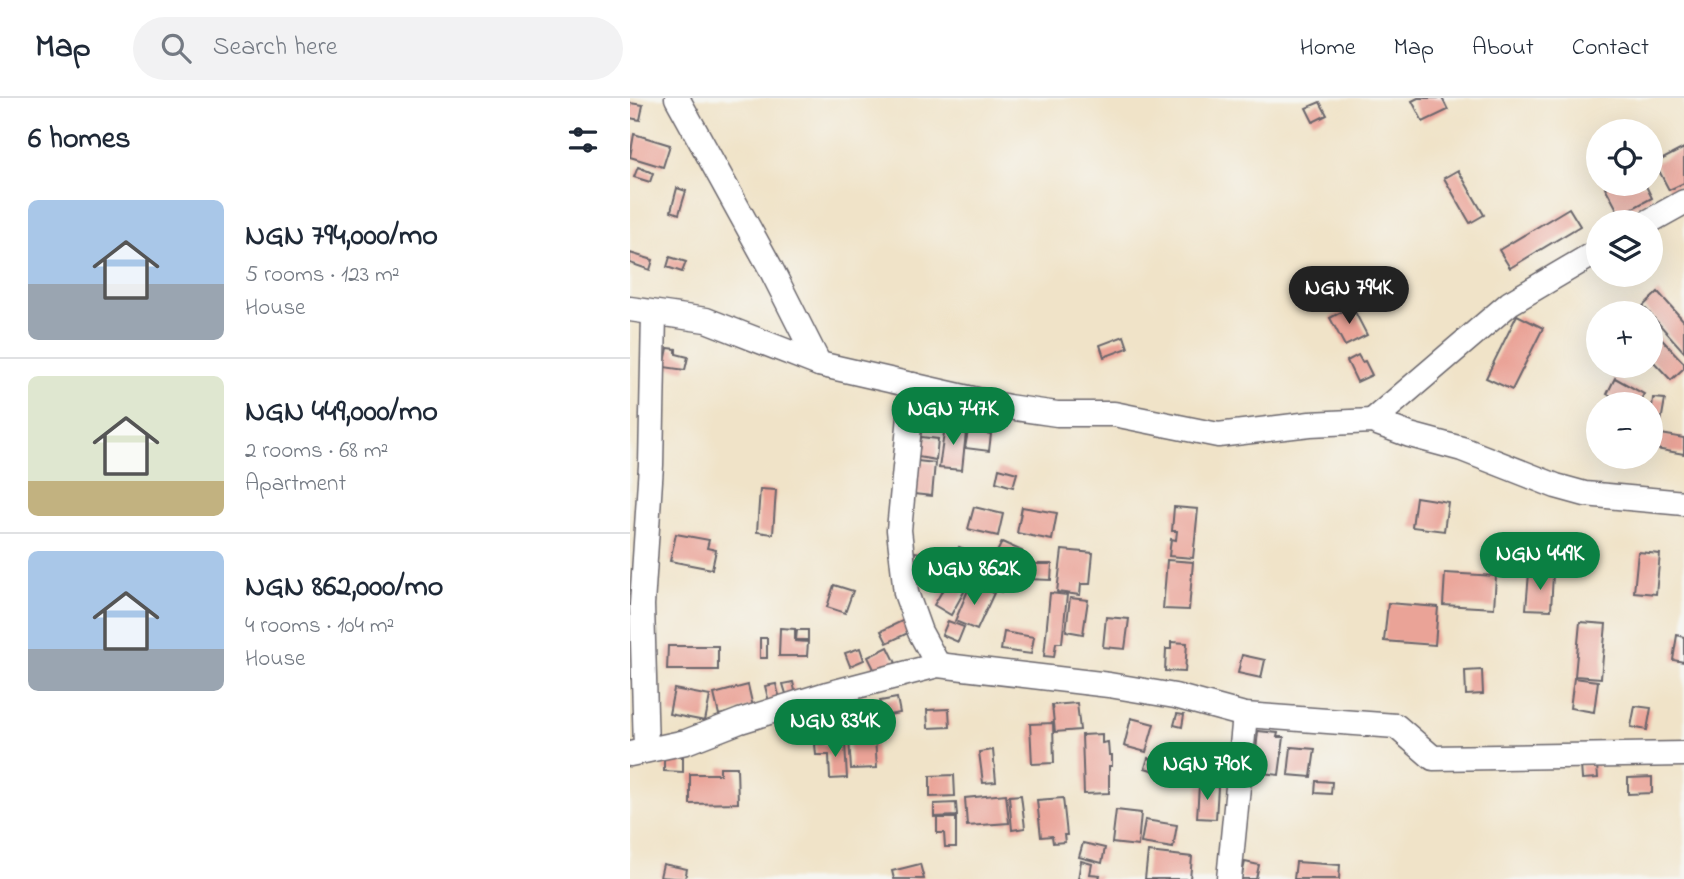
<!DOCTYPE html>
<html lang="en">
<head>
<meta charset="utf-8">
<style>
	body { margin:0; font-family:"Indie Flower",sans-serif; background:#f2f2f3; color:#1f2937; height:100vh; display:flex; flex-direction:column; font-size:26px; white-space:nowrap }
	* { box-sizing:border-box; margin:0 }
	p { font-size:23px; color:#747a83 }
	.icon { flex:none; width:38px; height:38px; fill:none; stroke:currentColor; stroke-width:2; stroke-linecap:round; stroke-linejoin:round }
	.map { position:relative; flex:1; overflow:hidden }
	.sheet { display:flex; flex-direction:column; background:#fff; width:630px }
	.sheet>* { flex:none }
	.buttons { position:absolute; left:956px; top:21px; display:grid; gap:14px }
	.buttons a { display:grid; place-items:center; width:77px; height:77px; border-radius:50%; background:#fff; box-shadow:0 7px 28px #0002; font-size:35px }
	.price { position:absolute; translate:-50% -60px; padding:0 16px; border-radius:24px; background:#0b8043; color:#fff; font-size:23px; line-height:46px; filter:drop-shadow(0 2px 4px #0008) }
	.price::after { content:''; position:absolute; left:50%; top:42px; width:21px; height:16px; margin-left:-10px; background:inherit; clip-path:polygon(0 0,100% 0,50% 100%) }
	.price.selected { background:#222; color:#fff }
	ul { padding:0; list-style:none }
	li { display:flex; align-items:center; gap:21px; height:175px; padding:0 28px }
	li+li { border-top:2px solid #e0e1e3 }
	li span { display:grid; place-items:center; flex:none; width:196px; height:140px; border-radius:10px; color:#555 }
	li>.icon { margin-inline-start:auto }
	span .icon { width:84px; height:84px; fill:#fffc; stroke-width:1 }
	li b { font-size:30px }
	h2 { display:flex; justify-content:space-between; align-items:center; height:84px; padding:0 28px; font-size:30px }
	header { display:flex; align-items:center; gap:42px; box-sizing:border-box; height:98px; padding:0 35px; background:#fff; border-bottom:2px solid #e0e1e3 }
	header strong { font-size:33px }
	nav { display:flex; gap:38px; margin-inline-start:auto; font-size:24px }
	.search { width:490px; height:63px; background:#f2f2f3; display:flex; align-items:center; gap:18px; box-sizing:border-box; padding:0 24px; border-radius:38px; color:#747a83; font-size:26px }
	main { display:flex; flex:1; min-height:0 }
	.map>svg:first-child { display:block }
</style>
</head>
<body>
<header>
<strong>Map</strong>
<div class="search"><svg class="icon" aria-label="search" viewBox="0 0 24 24"><circle cx="10" cy="10" r="6"/><path d="M15 15l6 6"/></svg>Search here</div>
<nav><a>Home</a><a>Map</a><a>About</a><a>Contact</a></nav>
</header>
<main>
<section class="sheet">
<h2>6 homes<svg class="icon" aria-label="filters" viewBox="0 0 24 24"><path d="M4 7h16M4 17h16"/><circle cx="9" cy="7" r="2"/><circle cx="15" cy="17" r="2"/></svg></h2>
<ul>
<li><span style="background:linear-gradient(#a9c7e8 60%,#9aa5b1 0)"><svg class="icon" aria-label="home" viewBox="0 0 24 24"><path d="M3 11l9-7 9 7M6 9v11h12V9"/></svg></span><div><b>NGN 794,000/mo</b><p>5 rooms · 123 m²</p><p>House</p></div></li>
<li><span style="background:linear-gradient(#dfe7d0 75%,#c2b280 0)"><svg class="icon" aria-label="home" viewBox="0 0 24 24"><path d="M3 11l9-7 9 7M6 9v11h12V9"/></svg></span><div><b>NGN 449,000/mo</b><p>2 rooms · 68 m²</p><p>Apartment</p></div></li>
<li><span style="background:linear-gradient(#a9c7e8 70%,#9aa5b1 0)"><svg class="icon" aria-label="home" viewBox="0 0 24 24"><path d="M3 11l9-7 9 7M6 9v11h12V9"/></svg></span><div><b>NGN 862,000/mo</b><p>4 rooms · 104 m²</p><p>House</p></div></li>
</ul>
</section>
<div class="map">
<svg width="1054" height="781" viewBox="0 0 1054 781">
	<rect width="100%" height="100%" fill="#f6f6f2"/>
	<filter id="ink" filterUnits="userSpaceOnUse"><feTurbulence type="fractalNoise" baseFrequency=".0143" numOctaves="2"/><feDisplacementMap in="SourceGraphic" scale="14" xChannelSelector="R" yChannelSelector="G"/><feConvolveMatrix kernelMatrix="1 2 1 2 8 2 1 2 1" color-interpolation-filters="sRGB"/></filter>
	<filter id="wash" filterUnits="userSpaceOnUse"><feTurbulence type="fractalNoise" baseFrequency=".00686" numOctaves="4" result="noise"/><feDisplacementMap in="SourceGraphic" scale="28" xChannelSelector="R" yChannelSelector="G"/><feGaussianBlur stdDeviation="1.57" result="paint"/><feColorMatrix in="noise" values="0 0 0 0 0 0 0 0 0 0 0 0 0 0 0 0 0 1.4 0 .05"/><feComposite in="paint" operator="in"/></filter>
	<g filter="url(#wash)">
		<rect width="100%" height="100%" fill="#f0e3c8"/>
		<g id="blocks">
			<!-- building -->
			<g fill="#eaa397">
				<path d="M788,0H812L818,12L793,24L782,3Z"/>
				<path d="M690,4L697,17L683,24L676,10Z"/>
				<path d="M0,5L13,7L10,22L0,20Z"/>
				<path d="M4,36L40,47L33,69L0,59Z"/>
				<path d="M1054,50V85L1039,92L1025,65Z"/>
				<path d="M8,69L23,75L20,84L4,79Z"/>
				<path d="M828,72L854,117L840,125L814,80Z"/>
				<path d="M980,86H1015L1022,100L990,117L975,89Z"/>
				<path d="M47,90L56,93L49,116L41,113Z"/>
				<path d="M939,110L950,128L880,170L869,152Z"/>
				<path d="M0,155L23,162L20,172L0,165Z"/>
				<path d="M40,159L56,164L52,174L37,169Z"/>
				<path d="M708,174L718,194L695,205L685,185Z"/>
				<path d="M1028,194L1054,223V254L1013,208Z"/>
				<path d="M722,208L737,237L715,248L700,220Z"/>
				<path d="M887,217L913,230L882,292L856,280Z"/>
				<path d="M1020,229L1054,265V270L1041,282L1020,260Z"/>
				<path d="M494,238L498,250L474,259L470,247Z"/>
				<path d="M38,250L46,251V256L58,259L55,272L34,269Z"/>
				<path d="M728,257L732,264L735,263L742,277L727,284L717,263Z"/>
				<path d="M985,280L1014,296L1008,306H997L977,296Z"/>
				<path d="M1023,300L1035,301L1030,330L1020,329Z"/>
				<path d="M316,321L329,323L328,333L336,334L332,372L309,370Z"/>
				<path d="M338,333L361,336L359,353L335,350Z"/>
				<path d="M1020,334L1054,340V356L1020,350Z"/>
				<path d="M291,339L308,341L306,362L288,359Z"/>
				<path d="M287,363L305,365L302,398L284,396Z"/>
				<path d="M369,370L387,375L383,389L366,384Z"/>
				<path d="M130,391L146,392L143,436L127,434Z"/>
				<path d="M786,399L818,404L814,433L782,429Z"/>
				<path d="M344,409L373,416L368,438L338,431Z"/>
				<path d="M392,409L427,415L422,442L387,435Z"/>
				<path d="M544,409L568,411L563,460L539,458L541,441L546,442L547,433H542Z"/>
				<path d="M46,436L79,442L77,450L86,452L82,471L40,463Z"/>
				<path d="M372,444L392,453L371,494L352,484Z"/>
				<path d="M329,449L344,455L340,466L324,460Z"/>
				<path d="M432,452L463,455L460,486H451L450,497L427,494Z"/>
				<path d="M285,454L301,457L299,471L283,469Z"/>
				<path d="M1008,454L1030,456L1026,496L1004,494Z"/>
				<path d="M319,460L340,473L332,488L310,476Z"/>
				<path d="M537,462L563,464L559,512L533,511Z"/>
				<path d="M398,466H422L421,482L397,481Z"/>
				<path d="M815,475L866,478L864,510L813,507Z"/>
				<path d="M899,475L923,476L921,512L896,511Z"/>
				<path d="M318,483L335,492L321,517L304,507Z"/>
				<path d="M341,485L364,495L347,532L325,523Z"/>
				<path d="M204,487L223,493L215,515L197,509Z"/>
				<path d="M420,495L437,497L432,545H426L424,559L414,558Z"/>
				<path d="M440,500L458,502L453,536L436,533Z"/>
				<path d="M758,505L808,509L805,547L754,543Z"/>
				<path d="M476,519L499,521L495,551L473,549Z"/>
				<path d="M274,522L280,534L257,545L251,533Z"/>
				<path d="M318,523L334,529L328,544L312,537Z"/>
				<path d="M950,524L976,526L971,580L945,578Z"/>
				<path d="M150,530L165,531V543L178,544L177,558H149Z"/>
				<path d="M167,532H178V542H166Z"/>
				<path d="M374,534L404,539L401,556L371,552Z"/>
				<path d="M1047,537L1054,539V564L1043,562Z"/>
				<rect x="130" y="540" width="7" height="20"/>
				<path d="M541,544L557,545L555,574L535,573L536,551H541Z"/>
				<path d="M38,548H88V572H37Z"/>
				<path d="M258,549L266,565L246,575L238,559Z"/>
				<path d="M230,550L234,562L220,568L215,555Z"/>
				<path d="M612,557L635,562L631,580L608,575Z"/>
				<path d="M852,572L853,596L836,597L835,573Z"/>
				<path d="M944,580L968,583L964,614L940,610Z"/>
				<path d="M163,584L166,597L157,599L153,586Z"/>
				<path d="M146,586L150,601L139,604L135,588Z"/>
				<path d="M118,587L123,609L89,617L84,596Z"/>
				<path d="M44,591L80,598L75,623L39,616Z"/>
				<path d="M267,600L270,615L252,618L250,603Z"/>
				<path d="M447,605L450,632L425,634L422,607Z"/>
				<path d="M1005,608L1021,610L1017,632L1001,629Z"/>
				<path d="M319,611L320,629L298,630L297,612Z"/>
				<path d="M547,616L554,617L552,629L544,627Z"/>
				<path d="M501,620L524,626L516,654L494,648Z"/>
				<path d="M244,625L247,670L221,671L218,626Z"/>
				<path d="M423,625L424,665L402,666L400,626Z"/>
				<path d="M628,633L648,635L647,639H654L649,677L624,674Z"/>
				<path d="M472,636V645L478,644L479,657H482V668H479V695L454,696L452,637Z"/>
				<path d="M215,645L217,680L200,681L199,657H186L185,646Z"/>
				<path d="M661,649L685,651L681,679L658,677Z"/>
				<path d="M363,652L366,684L353,685L349,654Z"/>
				<path d="M34,659H53V674L34,673Z"/>
				<path d="M518,660L532,664L528,674L515,670Z"/>
				<path d="M951,667H967L968,680L952,681Z"/>
				<path d="M90,669H107L108,705L60,706V676H90Z"/>
				<path d="M324,677L325,698L300,699V678Z"/>
				<path d="M1022,679V695L998,696V680Z"/>
				<path d="M686,683L702,684L701,696L685,695Z"/>
				<path d="M569,687L588,689L586,721L567,720Z"/>
				<path d="M376,696L379,725L337,728L335,700Z"/>
				<path d="M391,697L395,730L382,732L379,698Z"/>
				<path d="M433,700L437,737H434L435,744L423,745L422,738L411,739L407,702Z"/>
				<path d="M326,705L327,718L304,719V706Z"/>
				<path d="M486,712L511,715L508,748L482,745Z"/>
				<path d="M307,720H326V749H315L314,735H307Z"/>
				<path d="M515,722L547,727L543,750L511,745Z"/>
				<path d="M453,745L475,750L472,765L449,759Z"/>
				<path d="M518,754L562,759L560,781H515Z"/>
				<path d="M451,763L462,766L460,776L470,777L469,781H448Z"/>
				<path d="M615,764L629,767L626,781H611Z"/>
				<path d="M666,764L710,767L709,781H664Z"/>
				<path d="M33,766L57,771L55,781L30,779Z"/>
				<path d="M290,766L294,781H264L262,773Z"/>
			</g>
		</g>
	</g>
	<g filter="url(#ink)">
		<use href="#blocks" fill-opacity="0" stroke="#6a666c" stroke-width="2"/>
		<g fill="none" stroke-linecap="round" stroke-linejoin="round">
			<defs>
				<g id="minor">
					<path d="M47,0L140,169L189,266"/>
					<path d="M1018,124L1054,104"/>
					<path d="M0,211L76,222L189,266L378,309L427,316H484L588,337L680,326L742,323L780,337L832,351L926,388L955,396L1054,405"/>
					<path d="M283,287L269,432L276,495L290,534L308,567"/>
					<path d="M742,323L880,205L968,153"/>
					<path d="M16,652L12,507L21,367L24,215"/>
					<path d="M0,656L56,644L110,623L197,596L308,567L479,587L545,598L615,617L766,628L803,660L1054,656"/>
					<path d="M599,781L615,617"/>
				</g>
			</defs>
			<!-- minor casing -->
			<use href="#minor" stroke="#6a666c" stroke-width="27"/>
			<!-- minor -->
			<use href="#minor" stroke="#fff" stroke-width="24"/>
		</g>
	</g>
</svg>
<div class="buttons">
<a><svg class="icon" aria-label="locate" viewBox="0 0 24 24"><circle cx="12" cy="12" r="6"/><path d="M12 2v4M12 18v4M2 12h4M18 12h4"/></svg></a>
<a><svg class="icon" aria-label="layers" viewBox="0 0 24 24"><path d="M12 4l9 5-9 5-9-5zM3 14l9 5 9-5"/></svg></a>
<a>+</a>
<a>−</a>
</div>
<b class="price selected" style="left:719px;top:228px">NGN 794K</b>
<b class="price" style="left:323px;top:349px">NGN 747K</b>
<b class="price" style="left:910px;top:494px">NGN 449K</b>
<b class="price" style="left:344px;top:509px">NGN 862K</b>
<b class="price" style="left:205px;top:661px">NGN 834K</b>
<b class="price" style="left:577px;top:704px">NGN 790K</b>
</div>
</main>
</body>
</html>
